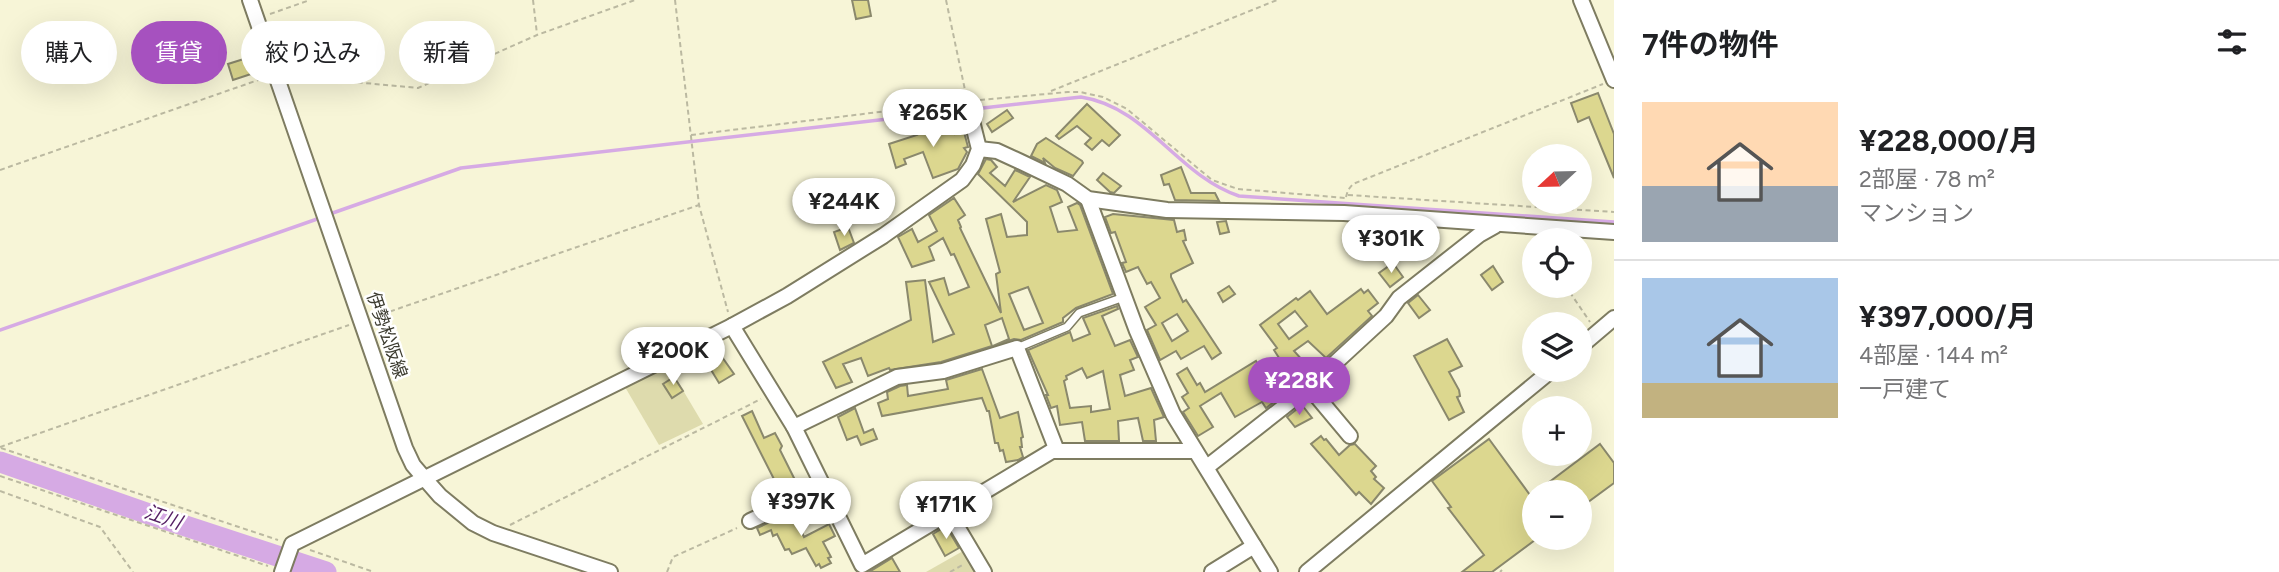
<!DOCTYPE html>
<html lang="ja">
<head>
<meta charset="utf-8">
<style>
	body { margin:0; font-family:Figtree,"Noto Sans JP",sans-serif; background:#f6f6f6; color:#202124; height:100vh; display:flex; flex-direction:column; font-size:26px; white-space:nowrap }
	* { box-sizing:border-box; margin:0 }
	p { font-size:23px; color:#757577 }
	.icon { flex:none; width:38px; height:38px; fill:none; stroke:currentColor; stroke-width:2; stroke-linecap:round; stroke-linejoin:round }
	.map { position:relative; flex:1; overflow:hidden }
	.sheet { display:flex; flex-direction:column; background:#fff; width:665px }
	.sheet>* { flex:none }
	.top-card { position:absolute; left:21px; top:21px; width:665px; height:63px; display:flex; gap:14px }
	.needle { width:46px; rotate:248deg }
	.buttons { position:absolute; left:1522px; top:144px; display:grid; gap:14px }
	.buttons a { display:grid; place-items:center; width:70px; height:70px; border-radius:50%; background:#fff; box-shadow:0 7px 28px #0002; font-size:35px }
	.price { position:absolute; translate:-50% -60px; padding:0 16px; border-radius:24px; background:#fff; color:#222; font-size:23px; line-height:46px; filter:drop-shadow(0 2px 4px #0008) }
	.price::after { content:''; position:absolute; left:50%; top:42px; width:21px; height:16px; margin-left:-10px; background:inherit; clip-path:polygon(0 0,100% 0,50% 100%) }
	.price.on { background:#a651bf; color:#fff }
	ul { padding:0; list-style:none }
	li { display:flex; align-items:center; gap:21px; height:175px; padding:0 28px }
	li+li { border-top:2px solid #e0e0e0 }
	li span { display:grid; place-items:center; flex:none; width:196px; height:140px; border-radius:0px; color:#555 }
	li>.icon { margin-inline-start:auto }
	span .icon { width:84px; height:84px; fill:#fffc; stroke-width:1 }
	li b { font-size:30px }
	h2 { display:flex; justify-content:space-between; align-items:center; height:84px; padding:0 28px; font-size:30px }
	.pill { padding:0 24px; border-radius:32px; background:#fff; box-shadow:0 7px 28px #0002; font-size:24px; line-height:63px }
	.pill.on { background:#a651bf; color:#fff }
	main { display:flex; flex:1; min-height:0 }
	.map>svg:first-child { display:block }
</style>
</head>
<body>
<main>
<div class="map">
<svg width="1614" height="572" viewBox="0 0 1614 572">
	<rect width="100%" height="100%" fill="#f7f5d7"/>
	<!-- green -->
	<g fill="#dedbad">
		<path d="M668,365L703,424L659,445L625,387Z"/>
		<path d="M963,551L976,572H926Z"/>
	</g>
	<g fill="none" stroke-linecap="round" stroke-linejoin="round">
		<!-- stream -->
		<g stroke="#d6aae4" stroke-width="3.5">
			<path d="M974,109L1081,97C1147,107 1178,176 1239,196L1614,222"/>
			<path d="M327,215L461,168L966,110"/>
			<path d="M0,330L320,218"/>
		</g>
		<!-- river -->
		<path stroke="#d6aae4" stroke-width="21" d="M0,462L146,513L326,572"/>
	</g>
	<!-- building -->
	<g fill="#dcd78f" stroke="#8a886c" stroke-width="2" fill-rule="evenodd">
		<path d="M852,0H868L871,16L856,19Z"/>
		<path d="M438,44L451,47L445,72L430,80Z"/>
		<path d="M250,57L254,73L233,80L228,64Z"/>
		<path d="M1598,93L1614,134V178L1589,117L1578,122L1571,103Z"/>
		<path d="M1087,104L1120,135L1109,146L1102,140L1092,150L1085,144L1091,138L1077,126L1059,139L1056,136Z"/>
		<path d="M1007,110L1013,118L992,132L987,124Z"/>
		<path d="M952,124L955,134L964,132L968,147L964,148L967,152L958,169L933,178L923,152L904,159L906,164L896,168L889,144L917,135L915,131L926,126L935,125V129Z"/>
		<path d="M1046,138L1082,161L1083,163L1073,176L1055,168L1043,158L1045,163L1031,156L1037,144Z"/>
		<path d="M986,159L991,160L997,167L990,173L1005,186L1015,170L1030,177L1013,202L1046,185L1057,190L1062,202L1050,207L1058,232L1077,230L1068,207L1077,203L1080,205L1113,294L1076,308L1063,318V322L1021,340L1014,339L993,346L1009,339L1002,318L985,325L992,346L941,362L890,370L889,368L868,376L861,358L843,364L852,382L836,388L823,362L911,320L906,282L925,280L933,342L954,334L929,282L944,278L949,295L969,287L954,254L951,255L943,238L929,247L934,260L912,267L898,237L912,229L918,242L937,231L929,215L954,198L965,215L958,220L961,227L960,228L1001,313L996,274L1000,272L986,219L1001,214L1007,237L1027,235V222L978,174ZM1028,287L1043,323L1024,330L1009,294Z"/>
		<path d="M1181,167L1191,193H1215L1219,201L1175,200L1169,184L1164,185L1161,175Z"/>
		<path d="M1103,173L1121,186L1114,193L1110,192L1097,180Z"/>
		<path d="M1113,214L1174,220L1177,232L1184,230L1186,240L1183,241L1193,263L1171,274V277L1183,302L1186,300L1221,353L1212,359L1204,346L1181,359L1176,351L1160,360L1147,330L1156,325L1145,307L1160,298L1151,282L1147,284L1138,267L1126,272L1122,263L1126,262L1115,232L1111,233L1105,217ZM1177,314L1188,331L1172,341L1162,323Z"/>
		<path d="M1226,221L1229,232L1220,234L1217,222Z"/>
		<path d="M848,227L854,243L840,250L834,232Z"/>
		<path d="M1393,263L1403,277L1390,287L1379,273Z"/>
		<path d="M1493,266L1503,282L1492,290L1481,275Z"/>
		<path d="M1229,286L1235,294L1223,302L1218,293Z"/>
		<path d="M1361,289L1364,293L1368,290L1378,303L1368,311L1372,316L1326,358L1308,341L1294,351L1312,371L1301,381L1283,359L1281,361L1274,350L1277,348L1260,325L1296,298L1298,300L1310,291L1327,314ZM1295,311L1307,326L1289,339L1278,324Z"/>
		<path d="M1418,295L1430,310L1419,318L1408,303Z"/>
		<path d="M1117,306L1118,309L1102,316L1115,346L1130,340L1138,357L1130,360L1134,370L1120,375L1125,396L1151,388L1164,417L1154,420L1156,441H1143L1138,418L1118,421L1119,441H1085L1082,422L1060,425L1057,406L1051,408L1046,395H1048L1028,350L1070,332L1073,341L1090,334L1083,318ZM1082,368L1087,378L1103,371L1110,409L1091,412V406L1070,408L1064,381L1067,379L1066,376Z"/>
		<path d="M1447,339L1462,366L1449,372L1459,390L1460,396L1457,397L1464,412L1449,420L1414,356Z"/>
		<path d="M715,347L734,374L719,383L702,355Z"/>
		<path d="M1256,361L1274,391L1279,387L1285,394L1266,408L1262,402L1235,417L1221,393L1200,406L1213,427L1198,436L1183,412L1189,408L1182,397L1188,393L1177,374L1187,368L1197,385L1200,383L1205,392Z"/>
		<path d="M982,369L1000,418L1018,412L1023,437L1021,438L1022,447H1020L1023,457L1018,460L1006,462L1003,450L1000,451L998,443H995L989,411H987L982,398L882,416L878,403L888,399L887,392L900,386L907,385L908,396L948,389L946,380Z"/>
		<path d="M674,377L683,391L672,398L663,384Z"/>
		<path d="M1302,405L1312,418L1295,427L1287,417Z"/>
		<path d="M855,408L864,433L873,429L877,439L861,445L857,436L847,440L838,417Z"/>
		<path d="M752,411L764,438L775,433L782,446L780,450L799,488L782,495L742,416Z"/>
		<path d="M1321,436L1324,440L1326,439L1339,455L1350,445L1355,444L1376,466L1371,471L1376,477L1374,479L1384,488L1371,504L1359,492L1356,495L1311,444Z"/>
		<path d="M1489,439L1530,495L1535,493V540L1492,572H1462L1484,555L1448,508L1451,507L1432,481Z"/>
		<path d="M1600,444L1614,463V483L1580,508V492H1536Z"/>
		<path d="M807,505L793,512L804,537L829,524L835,536L823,542L831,557L828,558L831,563L821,568L819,564L816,566L806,548L792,554L789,549L785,550L777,534L773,536L771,530L760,535L757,528Z"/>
		<path d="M946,526L959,548L945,556L933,534Z"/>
		<path d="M892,558L900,572H869Z"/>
	</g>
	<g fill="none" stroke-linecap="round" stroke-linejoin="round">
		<defs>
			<path id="lane" d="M1017,348L1067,327L1079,313L1124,297"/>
			<g id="street">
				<path d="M250,0L405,448L413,465L425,479L440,496L473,523L493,533L610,572"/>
				<path d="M1581,0L1614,80"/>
				<path d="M979,149L997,151L1021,162L1067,184L1088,199L1167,210L1344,213L1614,232"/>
				<path d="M1088,199L1137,331L1173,414L1270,572"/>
				<path d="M732,326L794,427L862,565L1052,451H1195"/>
				<path d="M1580,347L1614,318"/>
				<path d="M1309,387L1350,436"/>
				<path d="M794,427L897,377L943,371L1017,348L1057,451"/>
				<path d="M1207,467L1309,387L1386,316L1399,298L1479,235L1495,226"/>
				<path d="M949,513L984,572"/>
				<path d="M750,521L823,487"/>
				<path d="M282,572L292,544L732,326L787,296L883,236L962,180L973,165L979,149L967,101"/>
				<path d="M1212,572L1254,546"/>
				<path d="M1307,572L1553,369"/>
			</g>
		</defs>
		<!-- lane casing -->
		<use href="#lane" stroke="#7e7c61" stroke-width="10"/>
		<!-- street casing -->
		<use href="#street" stroke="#7e7c61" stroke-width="18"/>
		<!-- path -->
		<g stroke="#bbb9a1" stroke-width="2" stroke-dasharray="5 3.5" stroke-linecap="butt">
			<path d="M533,0L537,34"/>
			<path d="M675,0L699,205L728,312"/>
			<path d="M946,0L965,90"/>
			<path d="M270,14L310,0"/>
			<path d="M290,76L418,88L537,35L635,0"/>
			<path d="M1051,91L1277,0"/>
			<path d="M980,100L1068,92H1080L1103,97L1127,109L1212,180L1238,189L1346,198"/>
			<path d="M691,135L953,103"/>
			<path d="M0,170L264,78"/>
			<path d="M1348,195L1614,212"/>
			<path d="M1346,197L1348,190L1353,184L1603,84"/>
			<path d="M1565,285L1590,322"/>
			<path d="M374,317L699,205"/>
			<path d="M0,447L349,325"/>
			<path d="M1,448L278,540"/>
			<path d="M0,476L268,566"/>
			<path d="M0,491L100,527L133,572"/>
			<path d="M510,525L761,399"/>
			<path d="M310,550L374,572"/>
			<path d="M667,572L673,557L737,528"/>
			<path d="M950,572L964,564"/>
			<path d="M1500,572L1502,570"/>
		</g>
		<!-- lane -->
		<use href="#lane" stroke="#fff" stroke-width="7"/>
		<!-- street -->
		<use href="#street" stroke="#fff" stroke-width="14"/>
	</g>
	<g text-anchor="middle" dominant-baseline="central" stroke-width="5" stroke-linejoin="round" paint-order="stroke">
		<!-- street labels -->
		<g font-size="18" fill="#3c3b2f" stroke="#fff">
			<text transform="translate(387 335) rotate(71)">伊勢松阪線</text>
		</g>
		<!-- water labels -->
		<g font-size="19" font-style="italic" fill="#552064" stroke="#fff">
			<text transform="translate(163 517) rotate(19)">江川</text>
		</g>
	</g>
</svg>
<div class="buttons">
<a><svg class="needle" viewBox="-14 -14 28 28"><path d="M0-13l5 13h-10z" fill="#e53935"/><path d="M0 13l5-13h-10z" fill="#757577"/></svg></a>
<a><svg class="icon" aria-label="locate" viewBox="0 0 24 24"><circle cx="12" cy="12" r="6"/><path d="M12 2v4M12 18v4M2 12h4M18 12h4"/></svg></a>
<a><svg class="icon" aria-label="layers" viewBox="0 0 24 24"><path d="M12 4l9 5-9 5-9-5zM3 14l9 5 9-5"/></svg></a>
<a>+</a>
<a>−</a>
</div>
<b class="price" style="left:933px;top:149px">¥265K</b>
<b class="price" style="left:844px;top:238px">¥244K</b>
<b class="price" style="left:1391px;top:275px">¥301K</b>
<b class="price" style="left:673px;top:387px">¥200K</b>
<b class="price on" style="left:1299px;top:417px">¥228K</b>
<b class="price" style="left:801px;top:538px">¥397K</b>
<b class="price" style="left:946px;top:541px">¥171K</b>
<div class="top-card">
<a class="pill">購入</a>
<a class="pill on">賃貸</a>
<a class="pill">絞り込み</a>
<a class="pill">新着</a>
</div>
</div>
<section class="sheet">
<h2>7件の物件<svg class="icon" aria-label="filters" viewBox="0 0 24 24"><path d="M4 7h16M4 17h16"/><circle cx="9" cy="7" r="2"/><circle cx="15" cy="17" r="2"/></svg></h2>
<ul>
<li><span style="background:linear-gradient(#ffd9b3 60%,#9aa5b1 0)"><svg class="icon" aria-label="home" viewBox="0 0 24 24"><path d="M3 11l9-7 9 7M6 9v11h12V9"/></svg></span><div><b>¥228,000/月</b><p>2部屋 · 78 m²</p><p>マンション</p></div></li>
<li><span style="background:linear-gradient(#a9c7e8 75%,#c2b280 0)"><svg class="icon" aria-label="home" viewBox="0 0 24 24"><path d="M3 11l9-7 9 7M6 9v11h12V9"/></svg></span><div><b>¥397,000/月</b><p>4部屋 · 144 m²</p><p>一戸建て</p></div></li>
</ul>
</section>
</main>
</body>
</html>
